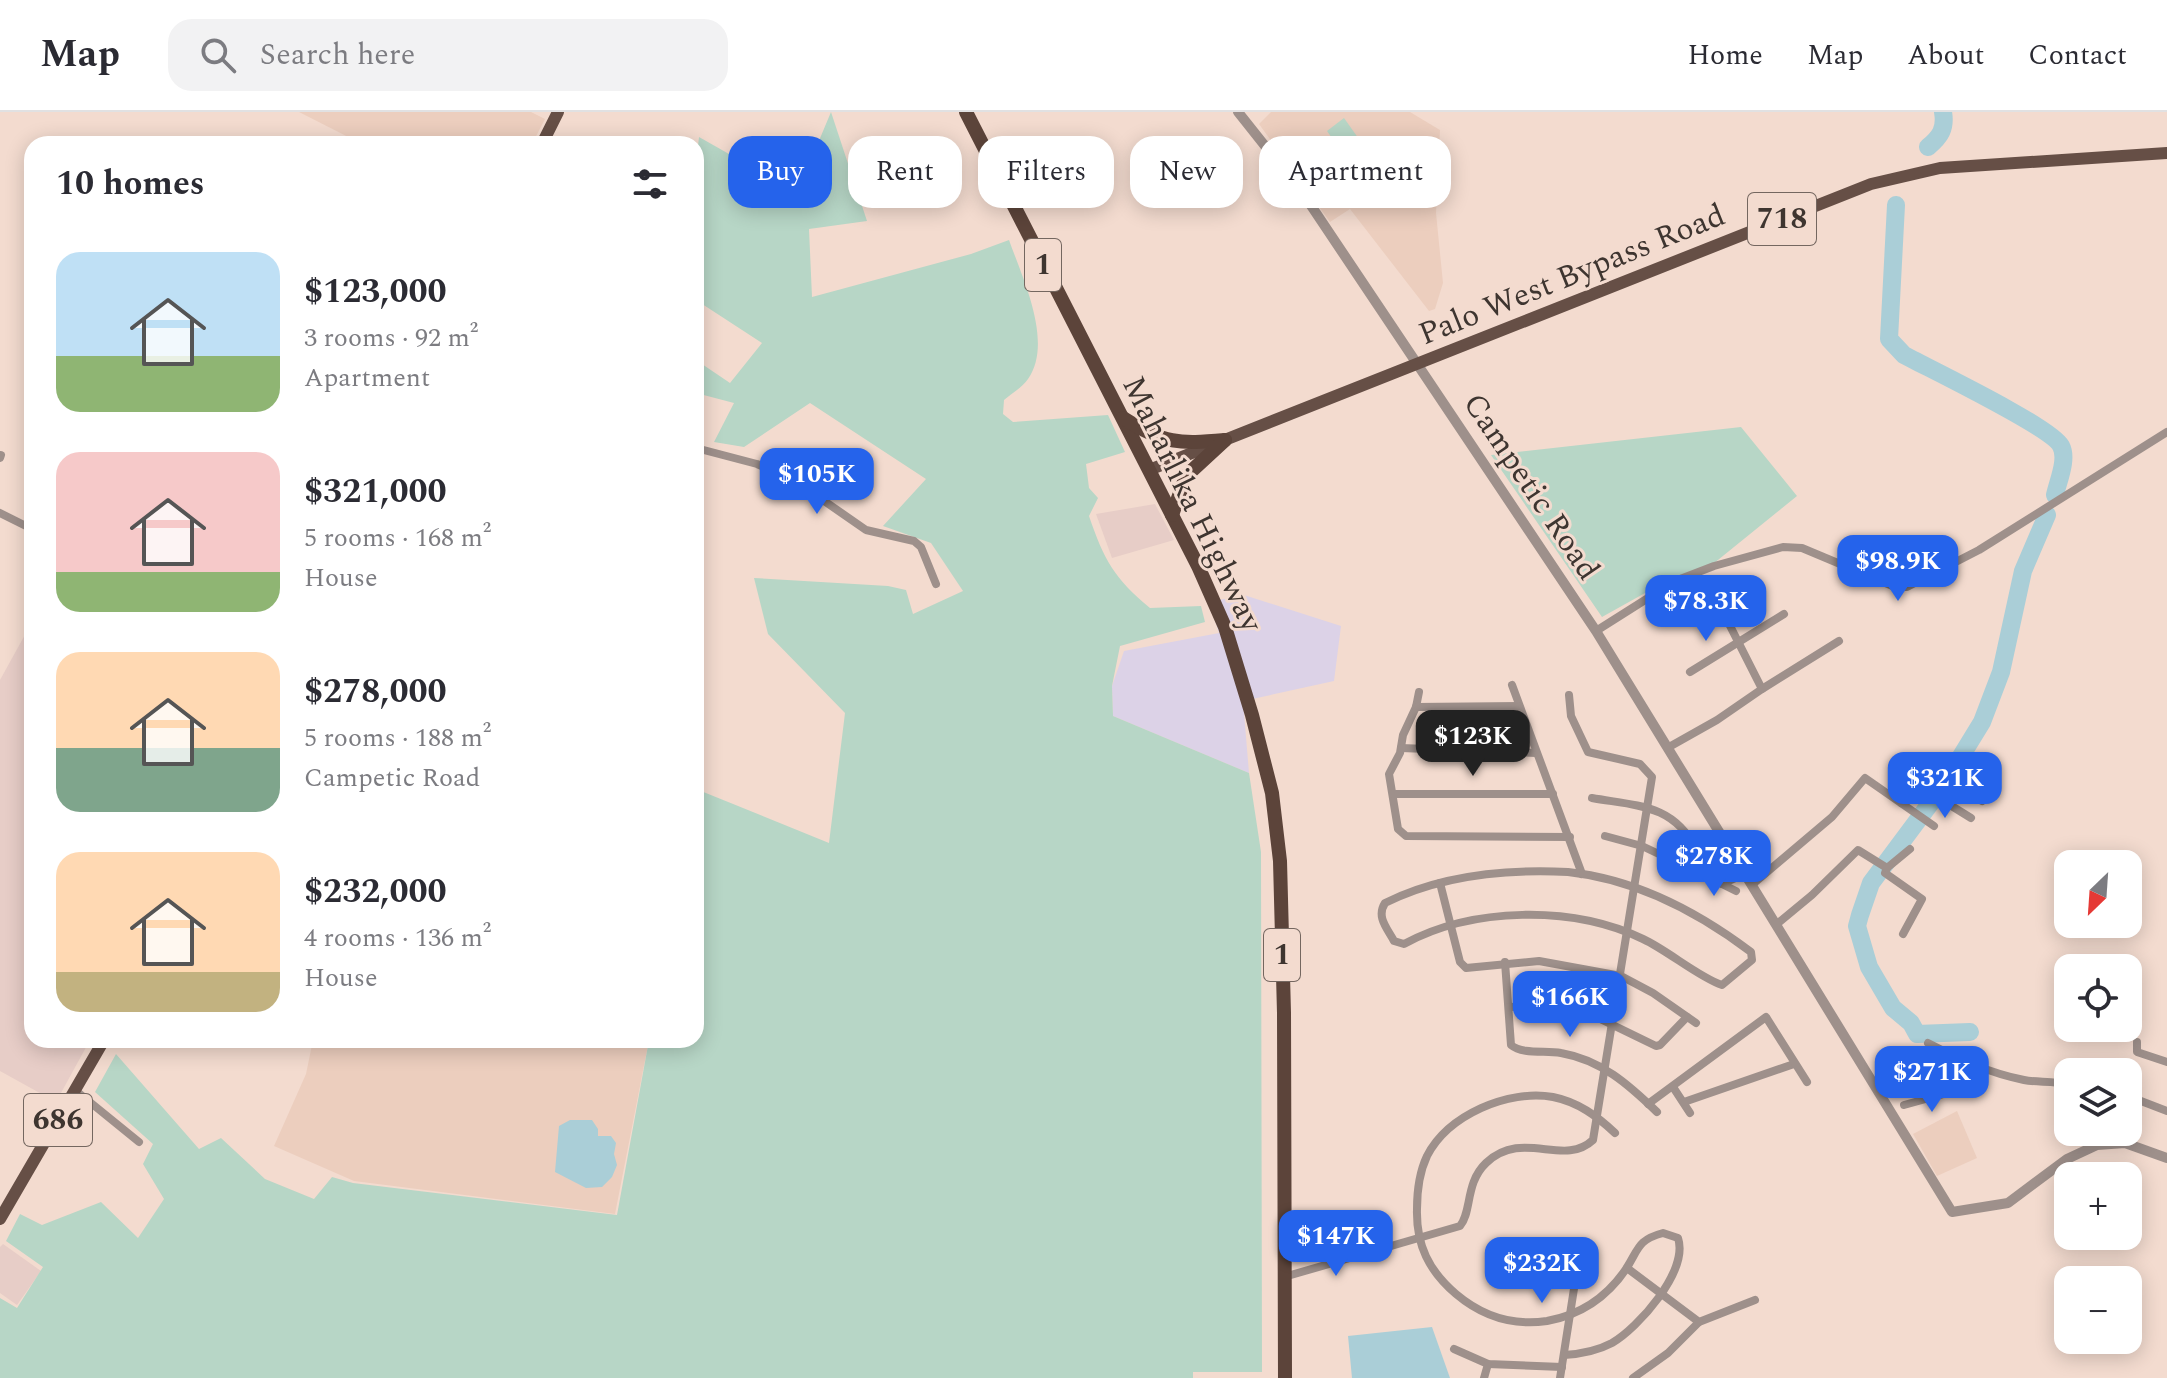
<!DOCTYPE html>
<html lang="en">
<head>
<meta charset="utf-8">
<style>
	body { margin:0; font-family:Spectral,serif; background:#f2f2f3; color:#2b2b33; height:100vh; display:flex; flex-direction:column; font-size:30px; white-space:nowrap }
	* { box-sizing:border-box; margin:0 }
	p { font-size:26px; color:#7c7c81 }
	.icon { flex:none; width:44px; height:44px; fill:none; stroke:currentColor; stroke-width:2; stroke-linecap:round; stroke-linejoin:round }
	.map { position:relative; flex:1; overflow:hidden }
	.sheet { position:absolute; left:24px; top:24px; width:680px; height:912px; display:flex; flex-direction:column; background:#fff; border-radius:24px; box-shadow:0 4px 20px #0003 }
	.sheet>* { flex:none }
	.banner { position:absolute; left:728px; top:24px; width:760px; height:72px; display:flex; gap:16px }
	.needle { width:52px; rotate:205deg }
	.buttons { position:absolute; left:2054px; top:738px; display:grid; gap:16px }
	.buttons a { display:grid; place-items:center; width:88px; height:88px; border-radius:16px; background:#fff; box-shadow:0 4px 20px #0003; font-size:40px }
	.price { position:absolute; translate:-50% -68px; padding:0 18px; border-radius:16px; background:#2563eb; color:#fff; font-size:26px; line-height:52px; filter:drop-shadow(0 2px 4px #0008) }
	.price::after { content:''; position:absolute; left:50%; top:48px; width:24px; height:18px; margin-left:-12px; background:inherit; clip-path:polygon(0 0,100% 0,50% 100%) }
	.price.on { background:#222; color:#fff }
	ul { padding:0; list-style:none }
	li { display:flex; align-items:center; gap:24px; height:200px; padding:0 32px }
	li span { display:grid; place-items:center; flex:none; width:224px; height:160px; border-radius:24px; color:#555 }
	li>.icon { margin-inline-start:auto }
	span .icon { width:96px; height:96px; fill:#fffc; stroke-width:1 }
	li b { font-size:34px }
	h2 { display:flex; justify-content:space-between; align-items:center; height:96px; padding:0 32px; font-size:34px }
	.chip { padding:0 28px; border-radius:24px; background:#fff; box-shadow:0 4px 20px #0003; font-size:28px; line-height:72px }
	.chip.on { background:#2563eb; color:#fff }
	header { display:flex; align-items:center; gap:48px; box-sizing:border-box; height:112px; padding:0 40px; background:#fff; border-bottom:2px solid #e1e1e2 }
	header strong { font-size:38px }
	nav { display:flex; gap:44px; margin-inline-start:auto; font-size:28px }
	.search { width:560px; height:72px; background:#f2f2f3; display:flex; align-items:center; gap:20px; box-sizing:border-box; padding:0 28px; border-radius:24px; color:#7c7c81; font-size:30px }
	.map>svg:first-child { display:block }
</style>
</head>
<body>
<header>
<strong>Map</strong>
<div class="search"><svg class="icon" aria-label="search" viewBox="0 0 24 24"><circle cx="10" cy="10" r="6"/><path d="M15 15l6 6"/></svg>Search here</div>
<nav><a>Home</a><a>Map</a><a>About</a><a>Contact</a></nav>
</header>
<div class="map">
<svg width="2167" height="1266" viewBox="0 0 2167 1266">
	<rect width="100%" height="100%" fill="#f3dbcf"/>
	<!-- commercial -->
	<g fill="#e7cdc7">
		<path d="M1155,392L1174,428L1112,446L1096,402Z"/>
		<path d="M32,510V928H90L56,990L0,959V568Z"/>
		<path d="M3,1132L41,1159L17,1193L0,1181V1135Z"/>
	</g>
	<!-- industrial -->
	<path fill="#dcd2e7" d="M1244,483L1341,514L1334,569L1243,589L1249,661L1113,604L1112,574L1124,539L1219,521L1209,490Z"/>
	<!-- built -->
	<g fill="#eccebe">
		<path d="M299,0H531L545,7L532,32H362Z"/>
		<path d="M1271,0H1410L1440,18L1436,101L1443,171L1435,197L1429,199L1350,97L1330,110L1259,12Z"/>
		<path d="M313,928H649L615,1102L354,1069L274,1034L306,962Z"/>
		<path d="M1957,999L1977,1046L1937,1064L1913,1022Z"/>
	</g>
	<!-- green -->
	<g fill="#b7d6c6">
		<path d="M831,0L867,109L809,117L812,185L971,142L1009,128C1022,165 1054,230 1028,267C1023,275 1011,282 1004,288L1003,302L1013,310L1108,303L1125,340L1086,352L1089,376L1098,386L1089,404C1104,448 1114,466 1150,496L1201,494L1205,510L1120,534L1112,574L1113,604L1249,661L1261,740L1262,1260H1193V1266H0V1186L17,1196L43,1155L6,1129L20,1102L42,1113L101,1090L138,1126L164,1087L143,1052L153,1032L95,980L116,942L199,1037L221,1026L265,1067L314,1087L332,1065L353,1071L617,1103L649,928H696V677L829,731L845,601L768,522L754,466L888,474L906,478L913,502L963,479L931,431L883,414L926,367L810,291L744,335L714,330L734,291L696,281V248L730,271L762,231L696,188V102L699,99C695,74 696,50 699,25L752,55L771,96L804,93L808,55Z"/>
		<path d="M1344,6L1366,37L1348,49L1327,19Z"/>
		<path d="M1741,315L1797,384L1713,452L1672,466L1602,505L1491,343Z"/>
	</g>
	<!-- water -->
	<g fill="#aaced7">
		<path d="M570,1008H592L598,1017V1024H611L616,1031L614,1042L617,1053L612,1065L602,1075L586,1076L555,1060L559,1014Z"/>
		<path d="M1432,1215L1450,1266H1352L1348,1224Z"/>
	</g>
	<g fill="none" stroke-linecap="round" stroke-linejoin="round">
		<!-- river -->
		<g stroke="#aaced7" stroke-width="18">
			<path d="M1928,35C1940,25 1946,17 1943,0"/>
			<path d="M1896,93L1889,227L1904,243C1930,257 2051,315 2061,334C2068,347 2058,369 2055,383"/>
			<path d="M1970,920L1917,922L1911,911L1893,896L1869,855L1857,814L1860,803L1871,771L1941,677L1982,610L2001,560L2023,459L2047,403"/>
		</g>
		<!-- minor -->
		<g stroke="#9e908b" stroke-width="8">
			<path d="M696,336L757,352L794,368L866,418L914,429L921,435L936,472"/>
			<path d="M0,346L1,343"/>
			<path d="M0,401L32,417"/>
			<path d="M1722,498L1762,577"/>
			<path d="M1596,519L1675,469L1714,454L1783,435L1802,436L1895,475H1907L1979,438L2167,320"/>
			<path d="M1690,560L1784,502"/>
			<path d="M1512,573L1582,762"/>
			<path d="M1419,580L1416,595L1403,623L1400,641L1389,662L1398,717L1406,724L1570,725"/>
			<path d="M1416,595L1519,594"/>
			<path d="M1669,635L1717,608L1762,577L1839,529"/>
			<path d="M1401,636L1536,641"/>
			<path d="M1393,682H1553"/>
			<path d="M1939,685L1958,676L1982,689"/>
			<path d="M1592,686C1637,694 1673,692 1696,737L1694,757"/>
			<path d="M1901,691L1915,675H1921L1971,706"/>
			<path d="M1605,724L1642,734L1722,772L1746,761"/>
			<path d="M1887,756L1885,761L1922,787L1903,822"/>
			<path d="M1568,760C1635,767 1698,800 1751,840L1752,848L1722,873C1700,866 1667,838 1643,827C1572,793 1472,795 1404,832L1394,829C1387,816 1376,805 1385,791C1441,763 1507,757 1568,760Z"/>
			<path d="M1440,771L1460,850L1466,856L1539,849L1621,864L1653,881L1696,911"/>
			<path d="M1722,772L1736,779"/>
			<path d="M1753,772L1832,705L1865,666L1934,714"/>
			<path d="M1777,812L1812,783L1858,738L1887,756L1910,737"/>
			<path d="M1505,850L1511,933C1523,943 1546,938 1561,941C1601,948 1628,972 1657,1000"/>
			<path d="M1509,895L1551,894L1586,900L1656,934L1660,933L1687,905"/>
			<path d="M2137,930V940L2167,950"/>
			<path d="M1928,931C1959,947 1989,961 2024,968C2038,971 2054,968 2068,973"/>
			<path d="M1673,975L1690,1001"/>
			<path d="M75,978L139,1030"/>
			<path d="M2128,984L2167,999"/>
			<path d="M1684,990L1794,952"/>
			<path d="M1648,992L1766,905L1807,970"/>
			<path d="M1904,993L1951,980"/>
			<path d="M1627,1156L1699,1210L1755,1188"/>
			<path d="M1523,1163L1544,1161L1576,1154"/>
			<path d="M1284,1165L1460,1114C1472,1100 1465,1071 1486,1051C1523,1016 1563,1056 1593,1028L1652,665L1640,652L1588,640L1571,604L1569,583"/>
			<path d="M1454,1237L1488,1252L1562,1255"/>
			<path d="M1564,1243C1581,1242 1597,1239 1612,1231C1638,1216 1689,1159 1678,1126L1663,1121C1637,1128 1639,1137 1626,1157C1607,1185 1580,1203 1547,1209C1513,1214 1482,1204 1456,1182C1429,1159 1416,1133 1417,1097C1417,1079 1419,1061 1427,1044C1448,1003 1508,977 1553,985C1578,990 1597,1004 1615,1021"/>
			<path d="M1484,1266L1488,1252"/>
			<path d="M1560,1266L1581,1132"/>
			<path d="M1633,1266L1668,1241L1699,1210"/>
		</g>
		<!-- tertiary -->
		<path stroke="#9e908b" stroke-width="10" d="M1238,0L1304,83L1596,519L1952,1100L2008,1091L2067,1047L2097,1033L2125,1031L2167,1046"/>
		<!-- primary -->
		<g stroke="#664f46" stroke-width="12">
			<path d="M542,32L558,0"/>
			<path d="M1149,358L1871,72L1940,56L2167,41"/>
			<path d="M0,1107L104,928"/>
		</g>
		<!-- trunk -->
		<g stroke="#5c443a" stroke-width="14">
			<path d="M966,0L1198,454L1225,515L1252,603L1272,681L1280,749L1284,901L1285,1266"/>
			<path d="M1123,306C1164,332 1179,332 1225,328"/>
			<path d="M1172,403L1186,364L1225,328"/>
		</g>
	</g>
	<g text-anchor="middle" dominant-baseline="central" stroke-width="6" stroke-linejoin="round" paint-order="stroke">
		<!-- shield labels -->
		<g fill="#f3dbcf" stroke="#746760" stroke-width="2">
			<rect x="1748" y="81" width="68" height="52" rx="6"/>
			<rect x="1025" y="127" width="36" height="52" rx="6"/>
			<rect x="1264" y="817" width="36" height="52" rx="6"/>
			<rect x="24" y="982" width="68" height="52" rx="6"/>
		</g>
		<g font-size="30" font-weight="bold" fill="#3e3530">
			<text x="1782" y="107">718</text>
			<text x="1043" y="153">1</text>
			<text x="1282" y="843">1</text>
			<text x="58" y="1008">686</text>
		</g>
		<!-- street labels -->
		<g font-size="32" fill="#3e3530" stroke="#f3dbcf">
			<text transform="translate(1572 163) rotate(-22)">Palo West Bypass Road</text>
			<text transform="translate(1531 375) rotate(56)">Campetic Road</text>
			<text transform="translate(1192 392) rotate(64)">Maharlika Highway</text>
		</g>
	</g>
</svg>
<div class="buttons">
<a><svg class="needle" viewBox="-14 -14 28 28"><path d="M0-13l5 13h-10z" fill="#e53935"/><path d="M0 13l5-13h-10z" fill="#7c7c81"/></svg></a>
<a><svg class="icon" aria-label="locate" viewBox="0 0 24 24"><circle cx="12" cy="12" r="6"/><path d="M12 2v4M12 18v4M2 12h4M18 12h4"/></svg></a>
<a><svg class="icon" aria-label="layers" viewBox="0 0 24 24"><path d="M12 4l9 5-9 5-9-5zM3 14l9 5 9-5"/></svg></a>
<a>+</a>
<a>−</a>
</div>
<b class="price" style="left:817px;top:404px">$105K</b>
<b class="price" style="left:1898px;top:491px">$98.9K</b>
<b class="price" style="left:1706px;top:531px">$78.3K</b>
<b class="price on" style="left:1473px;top:666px">$123K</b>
<b class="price" style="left:1945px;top:708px">$321K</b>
<b class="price" style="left:1714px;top:786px">$278K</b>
<b class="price" style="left:1570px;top:927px">$166K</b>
<b class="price" style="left:1932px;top:1002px">$271K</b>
<b class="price" style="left:1336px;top:1166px">$147K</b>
<b class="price" style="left:1542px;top:1193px">$232K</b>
<div class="banner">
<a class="chip on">Buy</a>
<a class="chip">Rent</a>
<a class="chip">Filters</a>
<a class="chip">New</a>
<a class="chip">Apartment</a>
</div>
<section class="sheet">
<h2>10 homes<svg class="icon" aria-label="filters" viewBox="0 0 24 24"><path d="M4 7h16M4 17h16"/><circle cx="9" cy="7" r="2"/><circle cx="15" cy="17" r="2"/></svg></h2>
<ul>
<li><span style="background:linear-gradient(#bfe0f5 65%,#8fb573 0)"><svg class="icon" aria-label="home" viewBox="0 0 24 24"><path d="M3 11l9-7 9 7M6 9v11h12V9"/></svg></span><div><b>$123,000</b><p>3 rooms · 92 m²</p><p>Apartment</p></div></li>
<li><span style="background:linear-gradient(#f6c9c9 75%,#8fb573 0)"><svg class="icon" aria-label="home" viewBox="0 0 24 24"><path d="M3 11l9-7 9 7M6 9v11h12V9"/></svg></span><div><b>$321,000</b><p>5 rooms · 168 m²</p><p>House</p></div></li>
<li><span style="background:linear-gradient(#ffd9b3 60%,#7fa58c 0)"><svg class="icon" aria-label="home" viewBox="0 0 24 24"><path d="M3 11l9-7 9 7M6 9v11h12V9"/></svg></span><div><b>$278,000</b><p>5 rooms · 188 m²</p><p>Campetic Road</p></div></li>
<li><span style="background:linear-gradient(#ffd9b3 75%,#c2b280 0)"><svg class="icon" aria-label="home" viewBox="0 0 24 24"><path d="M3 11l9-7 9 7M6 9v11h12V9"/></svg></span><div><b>$232,000</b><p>4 rooms · 136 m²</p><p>House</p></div></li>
</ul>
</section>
</div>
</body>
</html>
